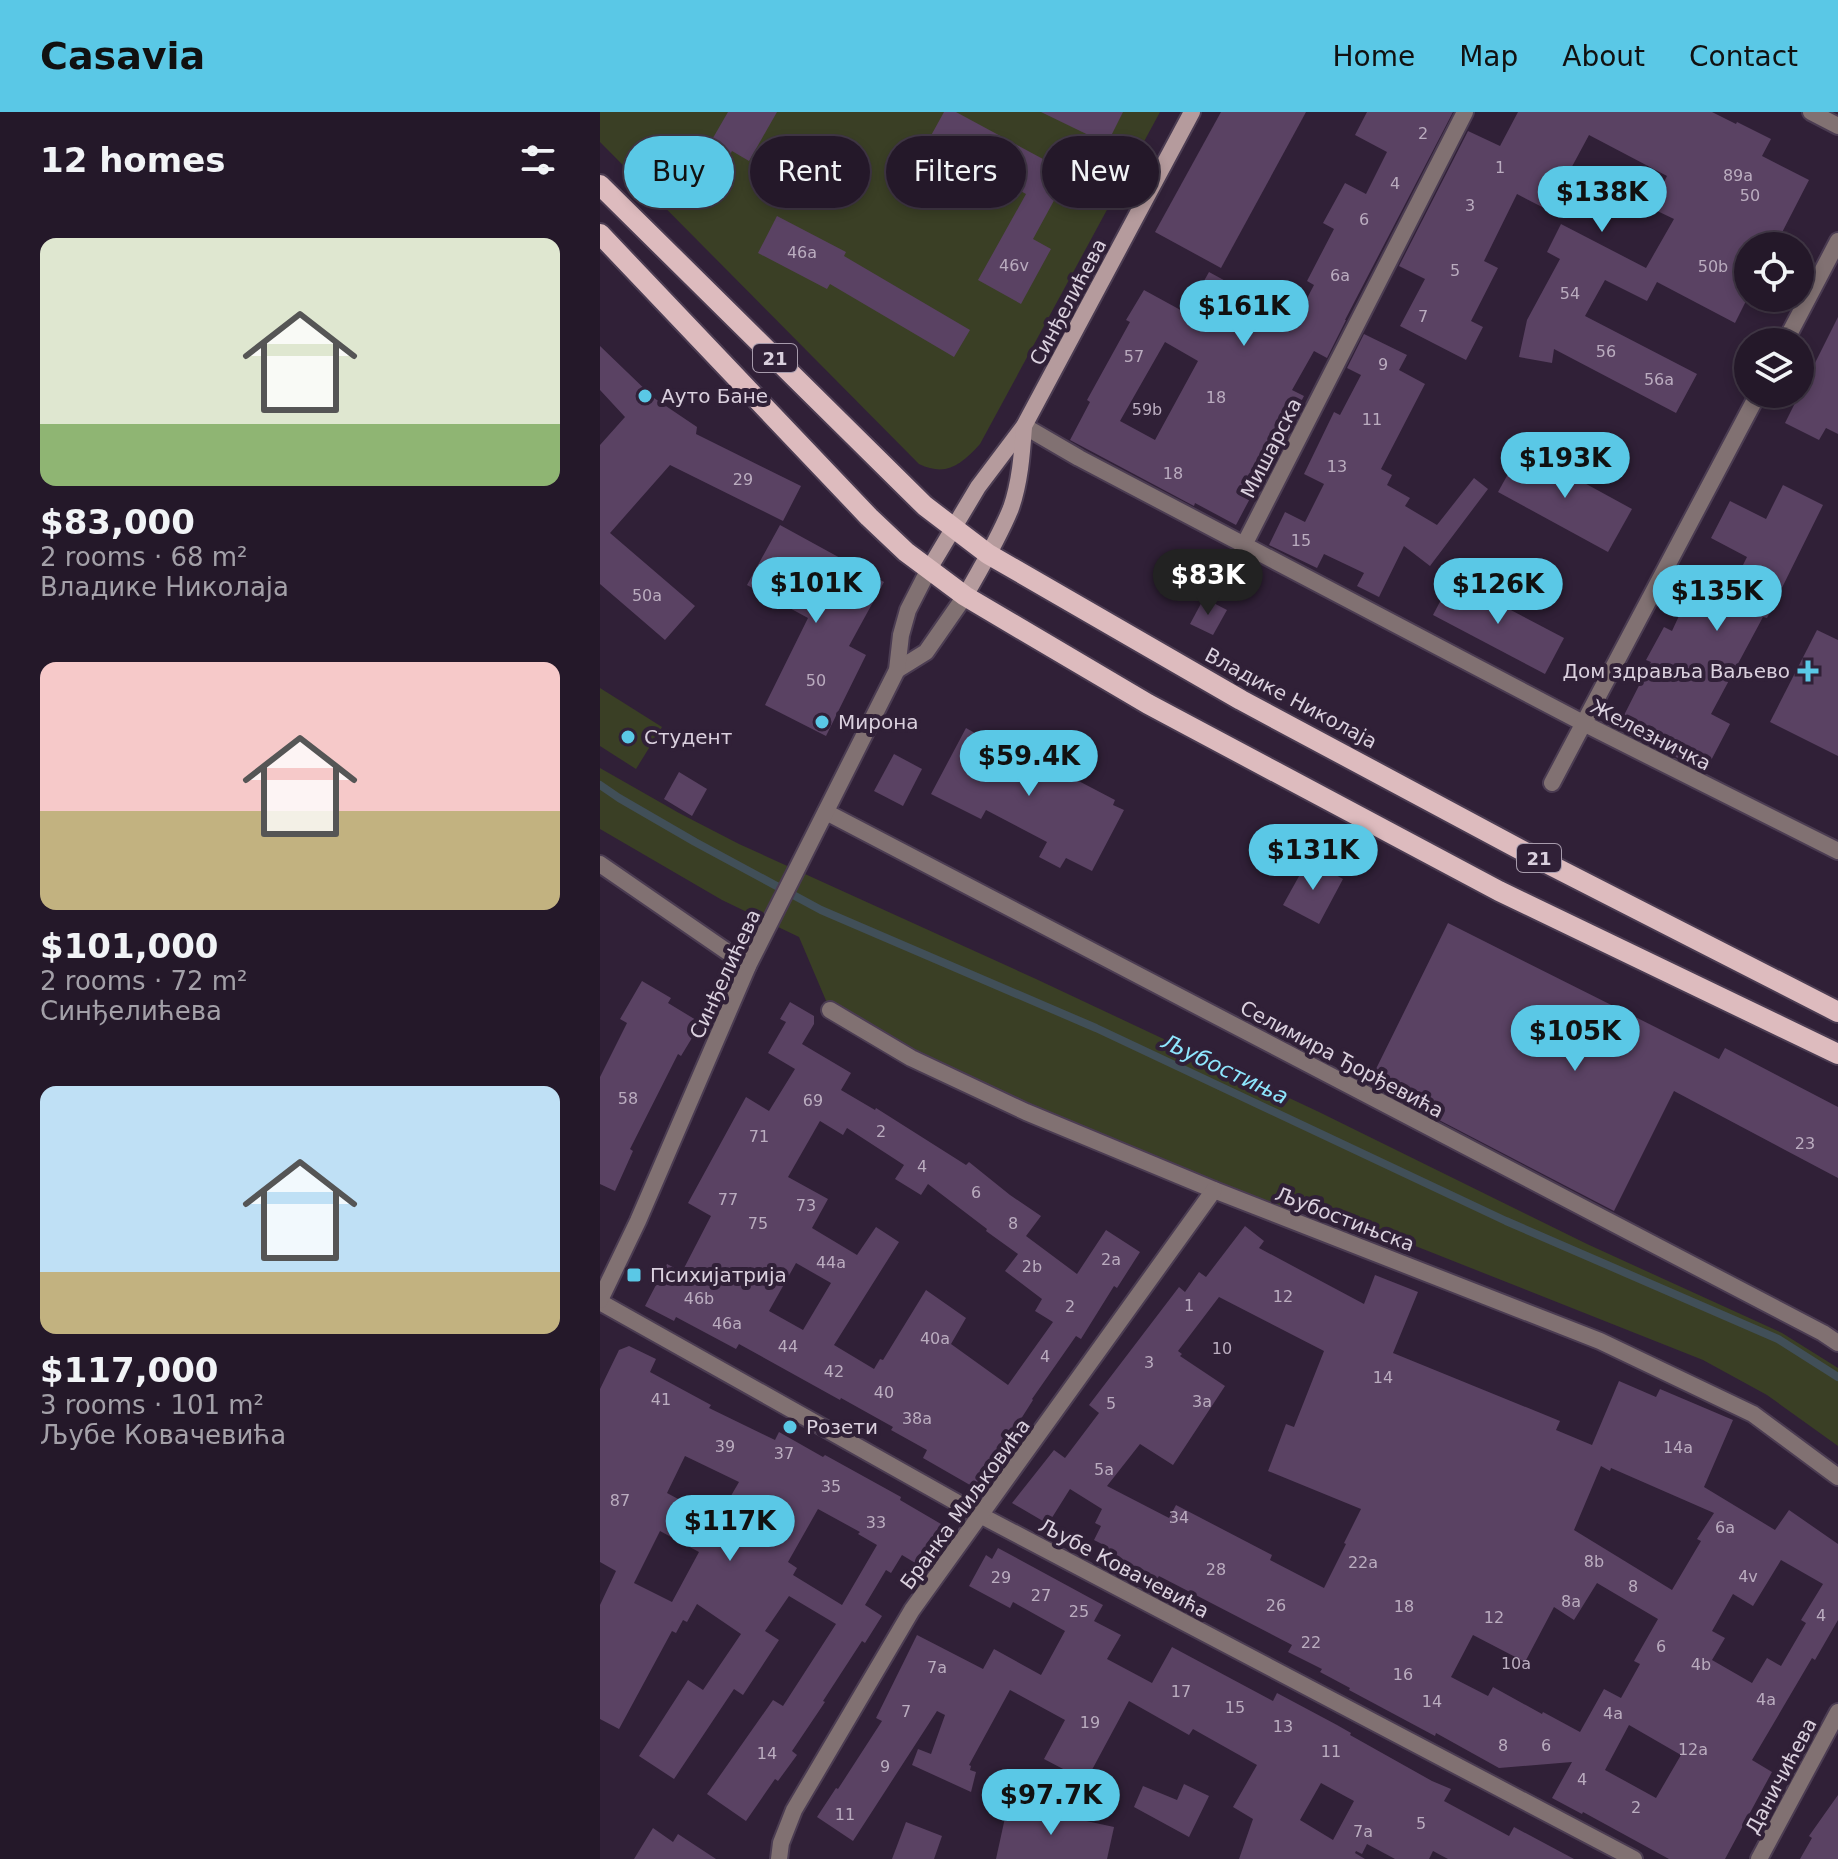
<!DOCTYPE html>
<html lang="en">
<head>
<meta charset="utf-8">
<style>
	body { margin:0; font-family:"DejaVu Sans",sans-serif; background:#302535; color:#f1f3f6; height:100vh; display:flex; flex-direction:column; font-size:30px; white-space:nowrap }
	* { box-sizing:border-box; margin:0 }
	p { font-size:26px; color:#a3a0a8 }
	.icon { flex:none; width:44px; height:44px; fill:none; stroke:currentColor; stroke-width:2; stroke-linecap:round; stroke-linejoin:round }
	.map { position:relative; flex:1; overflow:hidden }
	.drawer { display:flex; flex-direction:column; background:#241829; width:600px }
	.drawer>* { flex:none }
	.banner { position:absolute; left:24px; top:24px; width:760px; height:72px; display:flex; gap:16px }
	.fabs { position:absolute; left:1134px; top:120px; display:grid; gap:16px }
	.fabs a { display:grid; place-items:center; width:80px; height:80px; border-radius:50%; background:#241829; box-shadow:0 4px 12px #0003,0 0 0 2px #413746; font-size:40px }
	.price { position:absolute; translate:-50% -68px; padding:0 18px; border-radius:28px; background:#5ac8e6; color:#111; font-size:26px; line-height:52px; filter:drop-shadow(0 2px 4px #0008) }
	.price::after { content:''; position:absolute; left:50%; top:48px; width:24px; height:18px; margin-left:-12px; background:inherit; clip-path:polygon(0 0,100% 0,50% 100%) }
	.price.active { background:#222; color:#fff }
	ul { padding:0; list-style:none }
	li { display:grid; align-content:center; gap:16px; height:424px; padding:0 40px }
	li span { display:grid; place-items:center; height:248px; border-radius:16px; color:#555 }
	li>.icon { margin-inline-start:auto }
	span .icon { width:144px; height:144px; fill:#fffc; stroke-width:1 }
	li b { font-size:34px }
	h2 { display:flex; justify-content:space-between; align-items:center; height:96px; padding:0 40px; font-size:34px }
	.pill { padding:0 28px; border-radius:36px; background:#241829; box-shadow:0 4px 12px #0003,0 0 0 2px #413746; font-size:28px; line-height:72px }
	.pill.active { background:#5ac8e6; color:#111 }
	header { display:flex; align-items:center; gap:48px; box-sizing:border-box; height:112px; padding:0 40px; background:#5ac8e6; color:#111 }
	header strong { font-size:38px }
	nav { display:flex; gap:44px; margin-inline-start:auto; font-size:28px }
	main { display:flex; flex:1; min-height:0 }
	.map>svg:first-child { display:block }
</style>
</head>
<body>
<header>
<strong>Casavia</strong>
<nav><a>Home</a><a>Map</a><a>About</a><a>Contact</a></nav>
</header>
<main>
<section class="drawer">
<h2>12 homes<svg class="icon" aria-label="filters" viewBox="0 0 24 24"><path d="M4 7h16M4 17h16"/><circle cx="9" cy="7" r="2"/><circle cx="15" cy="17" r="2"/></svg></h2>
<ul>
<li><span style="background:linear-gradient(#dfe7d0 75%,#8fb573 0)"><svg class="icon" aria-label="home" viewBox="0 0 24 24"><path d="M3 11l9-7 9 7M6 9v11h12V9"/></svg></span><div><b>$83,000</b><p>2 rooms · 68 m²</p><p>Владике Николаја</p></div></li>
<li><span style="background:linear-gradient(#f6c9c9 60%,#c2b280 0)"><svg class="icon" aria-label="home" viewBox="0 0 24 24"><path d="M3 11l9-7 9 7M6 9v11h12V9"/></svg></span><div><b>$101,000</b><p>2 rooms · 72 m²</p><p>Синђелићева</p></div></li>
<li><span style="background:linear-gradient(#bfe0f5 75%,#c2b280 0)"><svg class="icon" aria-label="home" viewBox="0 0 24 24"><path d="M3 11l9-7 9 7M6 9v11h12V9"/></svg></span><div><b>$117,000</b><p>3 rooms · 101 m²</p><p>Љубе Ковачевића</p></div></li>
</ul>
</section>
<div class="map">
<svg width="1238" height="1747" viewBox="0 0 1238 1747">
	<rect width="100%" height="100%" fill="#302037"/>
	<!-- green -->
	<g fill="#3a3f25">
		<path d="M0,0H560L380,332C361,353 346,365 319,352L0,30Z"/>
		<path d="M0,576L62,615L36,657L0,634Z"/>
		<path d="M0,656L79,701L139,732L436,867L719,1000L987,1132L1182,1221L1238,1256V1334L1167,1283L1103,1248L770,1116L614,1078L426,1000L230,898L199,825L122,788L0,717Z"/>
	</g>
	<g fill="none" stroke-linecap="round" stroke-linejoin="round">
		<!-- stream -->
		<path stroke="#414f58" stroke-width="8" d="M0,673L19,686L95,730L221,798L496,916L906,1109L1178,1227L1238,1265"/>
	</g>
	<!-- building -->
	<g fill="#5a4263" fill-rule="evenodd">
		<path d="M128,0H177L149,49L132,39L101,93L62,70L86,27L106,38Z"/>
		<path d="M344,0H356L469,61L433,127L451,137L421,192L378,168L426,82L328,29Z"/>
		<path d="M441,0H523L507,32Z"/>
		<path d="M621,0H706L621,156L555,120Z"/>
		<path d="M767,0H853L745,208H746L727,246L714,239L692,278L704,284L636,413L595,391L594,394L470,328L490,290L487,288L530,210L526,208L544,178L586,201L609,160L653,184L648,193L691,217L714,173L707,169L734,117L723,111L745,71L766,82L787,40L755,23ZM565,230L598,249L555,328L520,309Z"/>
		<path d="M918,0H1112L1136,12L1137,10L1171,27L1162,44L1209,68L1175,134H1148V185L1135,211L1057,170L1047,189L1005,168L985,204L1097,262L1076,301L954,237L952,251L919,245L927,208L960,147L947,140L961,112L1046,156L1074,107L1051,96L1067,64L989,23L968,62L971,63L958,87L950,85L944,96L917,82L884,149L898,156L871,209L883,215L866,248L800,214L825,167L799,154L868,19L900,34Z"/>
		<path d="M177,104L246,140L244,144L370,218L354,245L230,172L227,177L158,141Z"/>
		<path d="M1238,205V322L1226,316L1219,328L1185,311Z"/>
		<path d="M764,222L807,243L799,258L825,272L781,357L792,363L787,373L810,386L805,394L837,413L874,366L888,377L830,454L804,434L779,485L757,474L764,461L724,442L717,456L669,433L685,400L705,410L724,372L704,362L734,300L740,303L761,263L747,256Z"/>
		<path d="M0,234L54,286L97,315L96,322L201,374L183,409L70,353L10,421L95,494L65,528L0,472V333L25,305L0,278Z"/>
		<path d="M922,337L1032,397L1008,440L898,380Z"/>
		<path d="M1183,373L1223,393L1167,506L1163,505L1111,602L1130,612L1105,660L1018,615L1051,550L1046,548L1064,515L1072,519L1090,480L1122,495L1147,445L1111,426L1130,389L1166,407Z"/>
		<path d="M180,413L284,470L249,534L266,543L226,624L165,593L208,506L147,473Z"/>
		<path d="M852,467L964,526L945,562L833,503Z"/>
		<path d="M604,486L627,498L613,523L590,512Z"/>
		<path d="M1217,518L1238,528V644L1170,610Z"/>
		<path d="M366,616L380,624L383,619L515,688L513,693L524,698L492,759L466,746L460,756L439,745L447,730L386,698L381,707L331,682Z"/>
		<path d="M294,642L322,657L303,694L274,679Z"/>
		<path d="M79,660L107,677L92,704L64,687Z"/>
		<path d="M708,748L743,767L719,812L683,793Z"/>
		<path d="M848,811L1119,947L1125,936L1238,995V1066L1074,979L1014,1099L839,1008L844,996L775,959Z"/>
		<path d="M42,869L71,886L68,891L101,911L81,944L78,942L30,1037L33,1039L15,1079L0,1072V965L27,911L20,907Z"/>
		<path d="M190,890L214,904V912L202,932L251,961L241,978L275,998L276,996L366,1053L369,1050L410,1083L441,1104L426,1124L477,1162L506,1118L540,1140L517,1176L514,1174L481,1227L476,1224L432,1287L433,1288L414,1318L412,1317L378,1371L370,1373L323,1346L327,1338L291,1318L293,1315L241,1286L240,1288L139,1232L136,1237L76,1205L74,1209L45,1194L67,1152L82,1160L111,1104L88,1091L146,985L169,999L195,957L168,941L186,910L180,907ZM220,1009L243,1023L247,1016L304,1053L295,1067L321,1083L328,1072L387,1117L386,1119L418,1142L405,1159L442,1187L435,1199L453,1210L408,1273L351,1232L366,1206L326,1178L283,1248L280,1247L274,1257L234,1233L299,1130L276,1115L257,1143L212,1116L228,1087L188,1065ZM196,1151L231,1171L203,1218L169,1199Z"/>
		<path d="M645,1114L664,1129L659,1136L764,1192L775,1163L818,1180L793,1241L960,1309L956,1318L992,1333L1019,1269L1056,1285L1060,1277L1133,1308L1104,1375L1175,1418L1189,1398L1238,1432V1508L1215,1548L1212,1546L1152,1648L1172,1660L1125,1747H1069L983,1700L982,1702L952,1686L972,1650L899,1656L836,1621L835,1624L749,1578L750,1576L720,1560L722,1557L688,1540L692,1533L559,1464L555,1470L503,1443L508,1435L494,1428L501,1414L495,1411L502,1397L470,1377L448,1412L412,1391L454,1338L465,1346L499,1301L489,1293L579,1175L585,1180L599,1160L606,1165ZM619,1185L724,1239L694,1315L686,1312L668,1359L761,1397L744,1431L746,1432L724,1476L670,1448L672,1443L576,1393L569,1406L507,1374L540,1332L573,1353L625,1274L580,1244L582,1242L578,1239ZM1001,1354L1010,1359L1011,1356L1114,1401L1097,1427L1101,1429L1072,1478L974,1418ZM1181,1448L1223,1472L1201,1508L1206,1511L1181,1554L1167,1546L1152,1571L1112,1548L1125,1526L1112,1519L1133,1482L1153,1494ZM997,1471L1058,1507L1034,1549L1040,1552L1021,1586L1004,1577L980,1620L943,1600L942,1602L893,1575L888,1584L851,1565L873,1523L925,1550L954,1495L974,1508ZM1029,1613L1081,1643L1056,1686L1005,1658Z"/>
		<path d="M29,1234L56,1247L50,1260L111,1293L109,1296L175,1328L179,1320L223,1345L225,1343L301,1385L300,1388L341,1412L317,1452L302,1443L291,1461L286,1458L265,1493L282,1504L265,1531L262,1529L223,1589L225,1590L192,1639L197,1643L178,1669L175,1667L146,1709L107,1682L173,1588L183,1594L236,1512L189,1484L165,1519L179,1528L143,1583L134,1577L74,1667L39,1644L88,1568L103,1578L141,1522L97,1492L87,1510L83,1508L76,1521L72,1519L19,1617L0,1607V1493L16,1459L0,1450V1277L19,1238ZM85,1344L139,1370L117,1408L67,1381ZM218,1397L260,1420L258,1422L277,1433L242,1493L193,1463L197,1456L188,1450ZM60,1419L99,1440L72,1490L34,1471Z"/>
		<path d="M398,1436L503,1493L494,1509L521,1523L507,1547L552,1571L572,1535L673,1589L677,1581L737,1613L751,1621L750,1623L832,1669L851,1677L844,1689L909,1724L914,1715L974,1747H848L833,1739L829,1747H795L767,1732L762,1742L756,1739L755,1741L765,1747H639L653,1707L633,1695L657,1653L593,1617L589,1623L529,1589L486,1669L444,1647L465,1608L410,1578L369,1653L371,1654L370,1658L376,1660L371,1680L312,1653L318,1637L331,1642L345,1603L337,1599L253,1729L217,1705L236,1676L238,1677L282,1609L276,1606L317,1523L383,1557L394,1537L441,1563L465,1519L413,1490L410,1496L369,1474L386,1443L392,1447ZM721,1671L754,1689L733,1728L700,1708Z"/>
		<path d="M584,1672L609,1684L589,1725L534,1695L543,1674L577,1688Z"/>
		<path d="M1238,1683V1747H1200L1212,1726L1209,1724Z"/>
		<path d="M408,1692L514,1715L507,1747H396Z"/>
		<path d="M306,1710L342,1724L334,1747H292Z"/>
		<path d="M53,1716L73,1730L78,1722L116,1747H34Z"/>
	</g>
	<g fill="none" stroke-linecap="round" stroke-linejoin="round">
		<defs>
			<g id="minor">
				<path d="M1185,230L1238,129"/>
				<path d="M424,314L479,346L985,612L1238,739"/>
				<path d="M644,433L865,0"/>
				<path d="M952,671L1158,282"/>
				<path d="M226,700L1223,1221L1238,1231"/>
				<path d="M0,752L148,854"/>
				<path d="M230,898L311,946L426,1000L614,1078L1000,1229L1153,1302L1238,1365"/>
				<path d="M0,1190L363,1394L1034,1747"/>
				<path d="M179,1747L181,1731L194,1698L312,1498L614,1078"/>
				<path d="M1159,1747L1238,1600"/>
			</g>
			<g id="tertiary">
				<path d="M1211,0L1238,14"/>
				<path d="M297,558L326,540L365,484"/>
				<path d="M0,1188L38,1109L148,854L297,558L301,523L308,498L329,457"/>
			</g>
			<g id="secondary">
				<path d="M329,457L378,375L424,314L592,0"/>
				<path d="M365,484C381,456 399,426 411,396C420,370 422,342 424,315"/>
			</g>
			<g id="primary">
				<path d="M0,73L325,394L388,442L641,588L921,738L1238,900"/>
				<path d="M0,122L269,405L306,440L365,484L548,592L899,779L1238,942"/>
			</g>
		</defs>
		<!-- minor casing -->
		<use href="#minor" stroke="#4b3c52" stroke-width="20"/>
		<!-- tertiary casing -->
		<use href="#tertiary" stroke="#4b3c52" stroke-width="20"/>
		<!-- secondary casing -->
		<use href="#secondary" stroke="#4b3c52" stroke-width="20"/>
		<!-- primary casing -->
		<use href="#primary" stroke="#4b3c52" stroke-width="24"/>
		<!-- minor -->
		<use href="#minor" stroke="#817172" stroke-width="16"/>
		<!-- tertiary -->
		<use href="#tertiary" stroke="#817172" stroke-width="16"/>
		<!-- secondary -->
		<use href="#secondary" stroke="#b59b9d" stroke-width="16"/>
		<!-- primary -->
		<use href="#primary" stroke="#ddbbbe" stroke-width="20"/>
	</g>
	<!-- markers -->
	<g fill="#5ac8e6" stroke="#302037" stroke-width="3">
		<circle cx="45" cy="284" r="8"/>
		<path d="M1204 547h8v8h8v8h-8v8h-8v-8h-8v-8h8z"/>
		<circle cx="222" cy="610" r="8"/>
		<circle cx="28" cy="625" r="8"/>
		<rect x="26" y="1155" width="16" height="16" rx="4"/>
		<circle cx="190" cy="1315" r="8"/>
	</g>
	<g text-anchor="middle" dominant-baseline="central" stroke-width="8" stroke-linejoin="round" paint-order="stroke">
		<!-- number labels -->
		<g font-size="16" fill="#baacbf">
			<text x="823" y="21">2</text>
			<text x="900" y="55">1</text>
			<text x="1138" y="63">89a</text>
			<text x="795" y="71">4</text>
			<text x="1150" y="83">50</text>
			<text x="870" y="93">3</text>
			<text x="764" y="107">6</text>
			<text x="202" y="140">46a</text>
			<text x="414" y="153">46v</text>
			<text x="1113" y="154">50b</text>
			<text x="855" y="158">5</text>
			<text x="740" y="163">6a</text>
			<text x="970" y="181">54</text>
			<text x="823" y="204">7</text>
			<text x="1006" y="239">56</text>
			<text x="534" y="244">57</text>
			<text x="783" y="252">9</text>
			<text x="1059" y="267">56a</text>
			<text x="616" y="285">18</text>
			<text x="547" y="297">59b</text>
			<text x="772" y="307">11</text>
			<text x="737" y="354">13</text>
			<text x="573" y="361">18</text>
			<text x="143" y="367">29</text>
			<text x="701" y="428">15</text>
			<text x="47" y="483">50a</text>
			<text x="216" y="568">50</text>
			<text x="28" y="986">58</text>
			<text x="213" y="988">69</text>
			<text x="281" y="1019">2</text>
			<text x="159" y="1024">71</text>
			<text x="1205" y="1031">23</text>
			<text x="322" y="1054">4</text>
			<text x="376" y="1080">6</text>
			<text x="128" y="1087">77</text>
			<text x="206" y="1093">73</text>
			<text x="158" y="1111">75</text>
			<text x="413" y="1111">8</text>
			<text x="511" y="1147">2a</text>
			<text x="231" y="1150">44a</text>
			<text x="432" y="1154">2b</text>
			<text x="683" y="1184">12</text>
			<text x="99" y="1186">46b</text>
			<text x="589" y="1193">1</text>
			<text x="470" y="1194">2</text>
			<text x="127" y="1211">46a</text>
			<text x="335" y="1226">40a</text>
			<text x="188" y="1234">44</text>
			<text x="622" y="1236">10</text>
			<text x="445" y="1244">4</text>
			<text x="549" y="1250">3</text>
			<text x="234" y="1259">42</text>
			<text x="783" y="1265">14</text>
			<text x="284" y="1280">40</text>
			<text x="61" y="1287">41</text>
			<text x="602" y="1289">3a</text>
			<text x="511" y="1291">5</text>
			<text x="317" y="1306">38a</text>
			<text x="125" y="1334">39</text>
			<text x="1078" y="1335">14a</text>
			<text x="184" y="1341">37</text>
			<text x="504" y="1357">5a</text>
			<text x="231" y="1374">35</text>
			<text x="20" y="1388">87</text>
			<text x="579" y="1405">34</text>
			<text x="276" y="1410">33</text>
			<text x="1125" y="1415">6a</text>
			<text x="994" y="1449">8b</text>
			<text x="763" y="1450">22a</text>
			<text x="616" y="1457">28</text>
			<text x="1148" y="1464">4v</text>
			<text x="401" y="1465">29</text>
			<text x="1033" y="1474">8</text>
			<text x="441" y="1483">27</text>
			<text x="971" y="1489">8a</text>
			<text x="676" y="1493">26</text>
			<text x="804" y="1494">18</text>
			<text x="479" y="1499">25</text>
			<text x="1221" y="1503">4</text>
			<text x="894" y="1505">12</text>
			<text x="711" y="1530">22</text>
			<text x="1061" y="1534">6</text>
			<text x="916" y="1551">10a</text>
			<text x="1101" y="1552">4b</text>
			<text x="337" y="1555">7a</text>
			<text x="803" y="1562">16</text>
			<text x="581" y="1579">17</text>
			<text x="1166" y="1587">4a</text>
			<text x="832" y="1589">14</text>
			<text x="635" y="1595">15</text>
			<text x="306" y="1599">7</text>
			<text x="1013" y="1601">4a</text>
			<text x="490" y="1610">19</text>
			<text x="683" y="1614">13</text>
			<text x="903" y="1633">8</text>
			<text x="946" y="1633">6</text>
			<text x="1093" y="1637">12a</text>
			<text x="731" y="1639">11</text>
			<text x="167" y="1641">14</text>
			<text x="285" y="1654">9</text>
			<text x="982" y="1667">4</text>
			<text x="1036" y="1695">2</text>
			<text x="245" y="1702">11</text>
			<text x="821" y="1711">5</text>
			<text x="763" y="1719">7a</text>
		</g>
		<!-- shield labels -->
		<g fill="#302037" stroke="#a79bac" stroke-width="2">
			<rect x="153" y="232" width="44" height="28" rx="6"/>
			<rect x="917" y="732" width="44" height="28" rx="6"/>
		</g>
		<g font-size="18" font-weight="bold" fill="#dad0de">
			<text x="175" y="246">21</text>
			<text x="939" y="746">21</text>
		</g>
		<!-- street labels -->
		<g font-size="20" fill="#dad0de" stroke="#302037">
			<text transform="translate(468 190) rotate(-62)">Синђелићева</text>
			<text transform="translate(671 336) rotate(-63)">Мишарска</text>
			<text transform="translate(691 586) rotate(28)">Владике Николаја</text>
			<text transform="translate(1051 623) rotate(27)">Железничка</text>
			<text transform="translate(125 862) rotate(-65)">Синђелићева</text>
			<text transform="translate(742 947) rotate(28)">Селимира Ђорђевића</text>
			<text transform="translate(745 1107) rotate(21)">Љубостињска</text>
			<text transform="translate(365 1392) rotate(-54)">Бранка Миљковића</text>
			<text transform="translate(524 1456) rotate(28)">Љубе Ковачевића</text>
			<text transform="translate(1181 1664) rotate(-62)">Даничићева</text>
		</g>
		<!-- poi labels -->
		<g font-size="20" fill="#dad0de" stroke="#302037" text-anchor="start">
			<text x="61" y="284">Ауто Бане</text>
			<text x="1190" y="559" text-anchor="end">Дом здравља Ваљево</text>
			<text x="238" y="610">Мирона</text>
			<text x="44" y="625">Студент</text>
			<text x="50" y="1163">Психијатрија</text>
			<text x="206" y="1315">Розети</text>
		</g>
		<!-- water labels -->
		<g font-size="22" font-style="italic" fill="#8ee6fe" stroke="#302037">
			<text transform="translate(625 957) rotate(25)">Љубостиња</text>
		</g>
	</g>
</svg>
<div class="fabs">
<a><svg class="icon" aria-label="locate" viewBox="0 0 24 24"><circle cx="12" cy="12" r="6"/><path d="M12 2v4M12 18v4M2 12h4M18 12h4"/></svg></a>
<a><svg class="icon" aria-label="layers" viewBox="0 0 24 24"><path d="M12 4l9 5-9 5-9-5zM3 14l9 5 9-5"/></svg></a>
</div>
<b class="price" style="left:1002px;top:122px">$138K</b>
<b class="price" style="left:644px;top:236px">$161K</b>
<b class="price" style="left:965px;top:388px">$193K</b>
<b class="price active" style="left:608px;top:505px">$83K</b>
<b class="price" style="left:216px;top:513px">$101K</b>
<b class="price" style="left:898px;top:514px">$126K</b>
<b class="price" style="left:1117px;top:521px">$135K</b>
<b class="price" style="left:429px;top:686px">$59.4K</b>
<b class="price" style="left:713px;top:780px">$131K</b>
<b class="price" style="left:975px;top:961px">$105K</b>
<b class="price" style="left:130px;top:1451px">$117K</b>
<b class="price" style="left:451px;top:1725px">$97.7K</b>
<div class="banner">
<a class="pill active">Buy</a>
<a class="pill">Rent</a>
<a class="pill">Filters</a>
<a class="pill">New</a>
</div>
</div>
</main>
</body>
</html>
